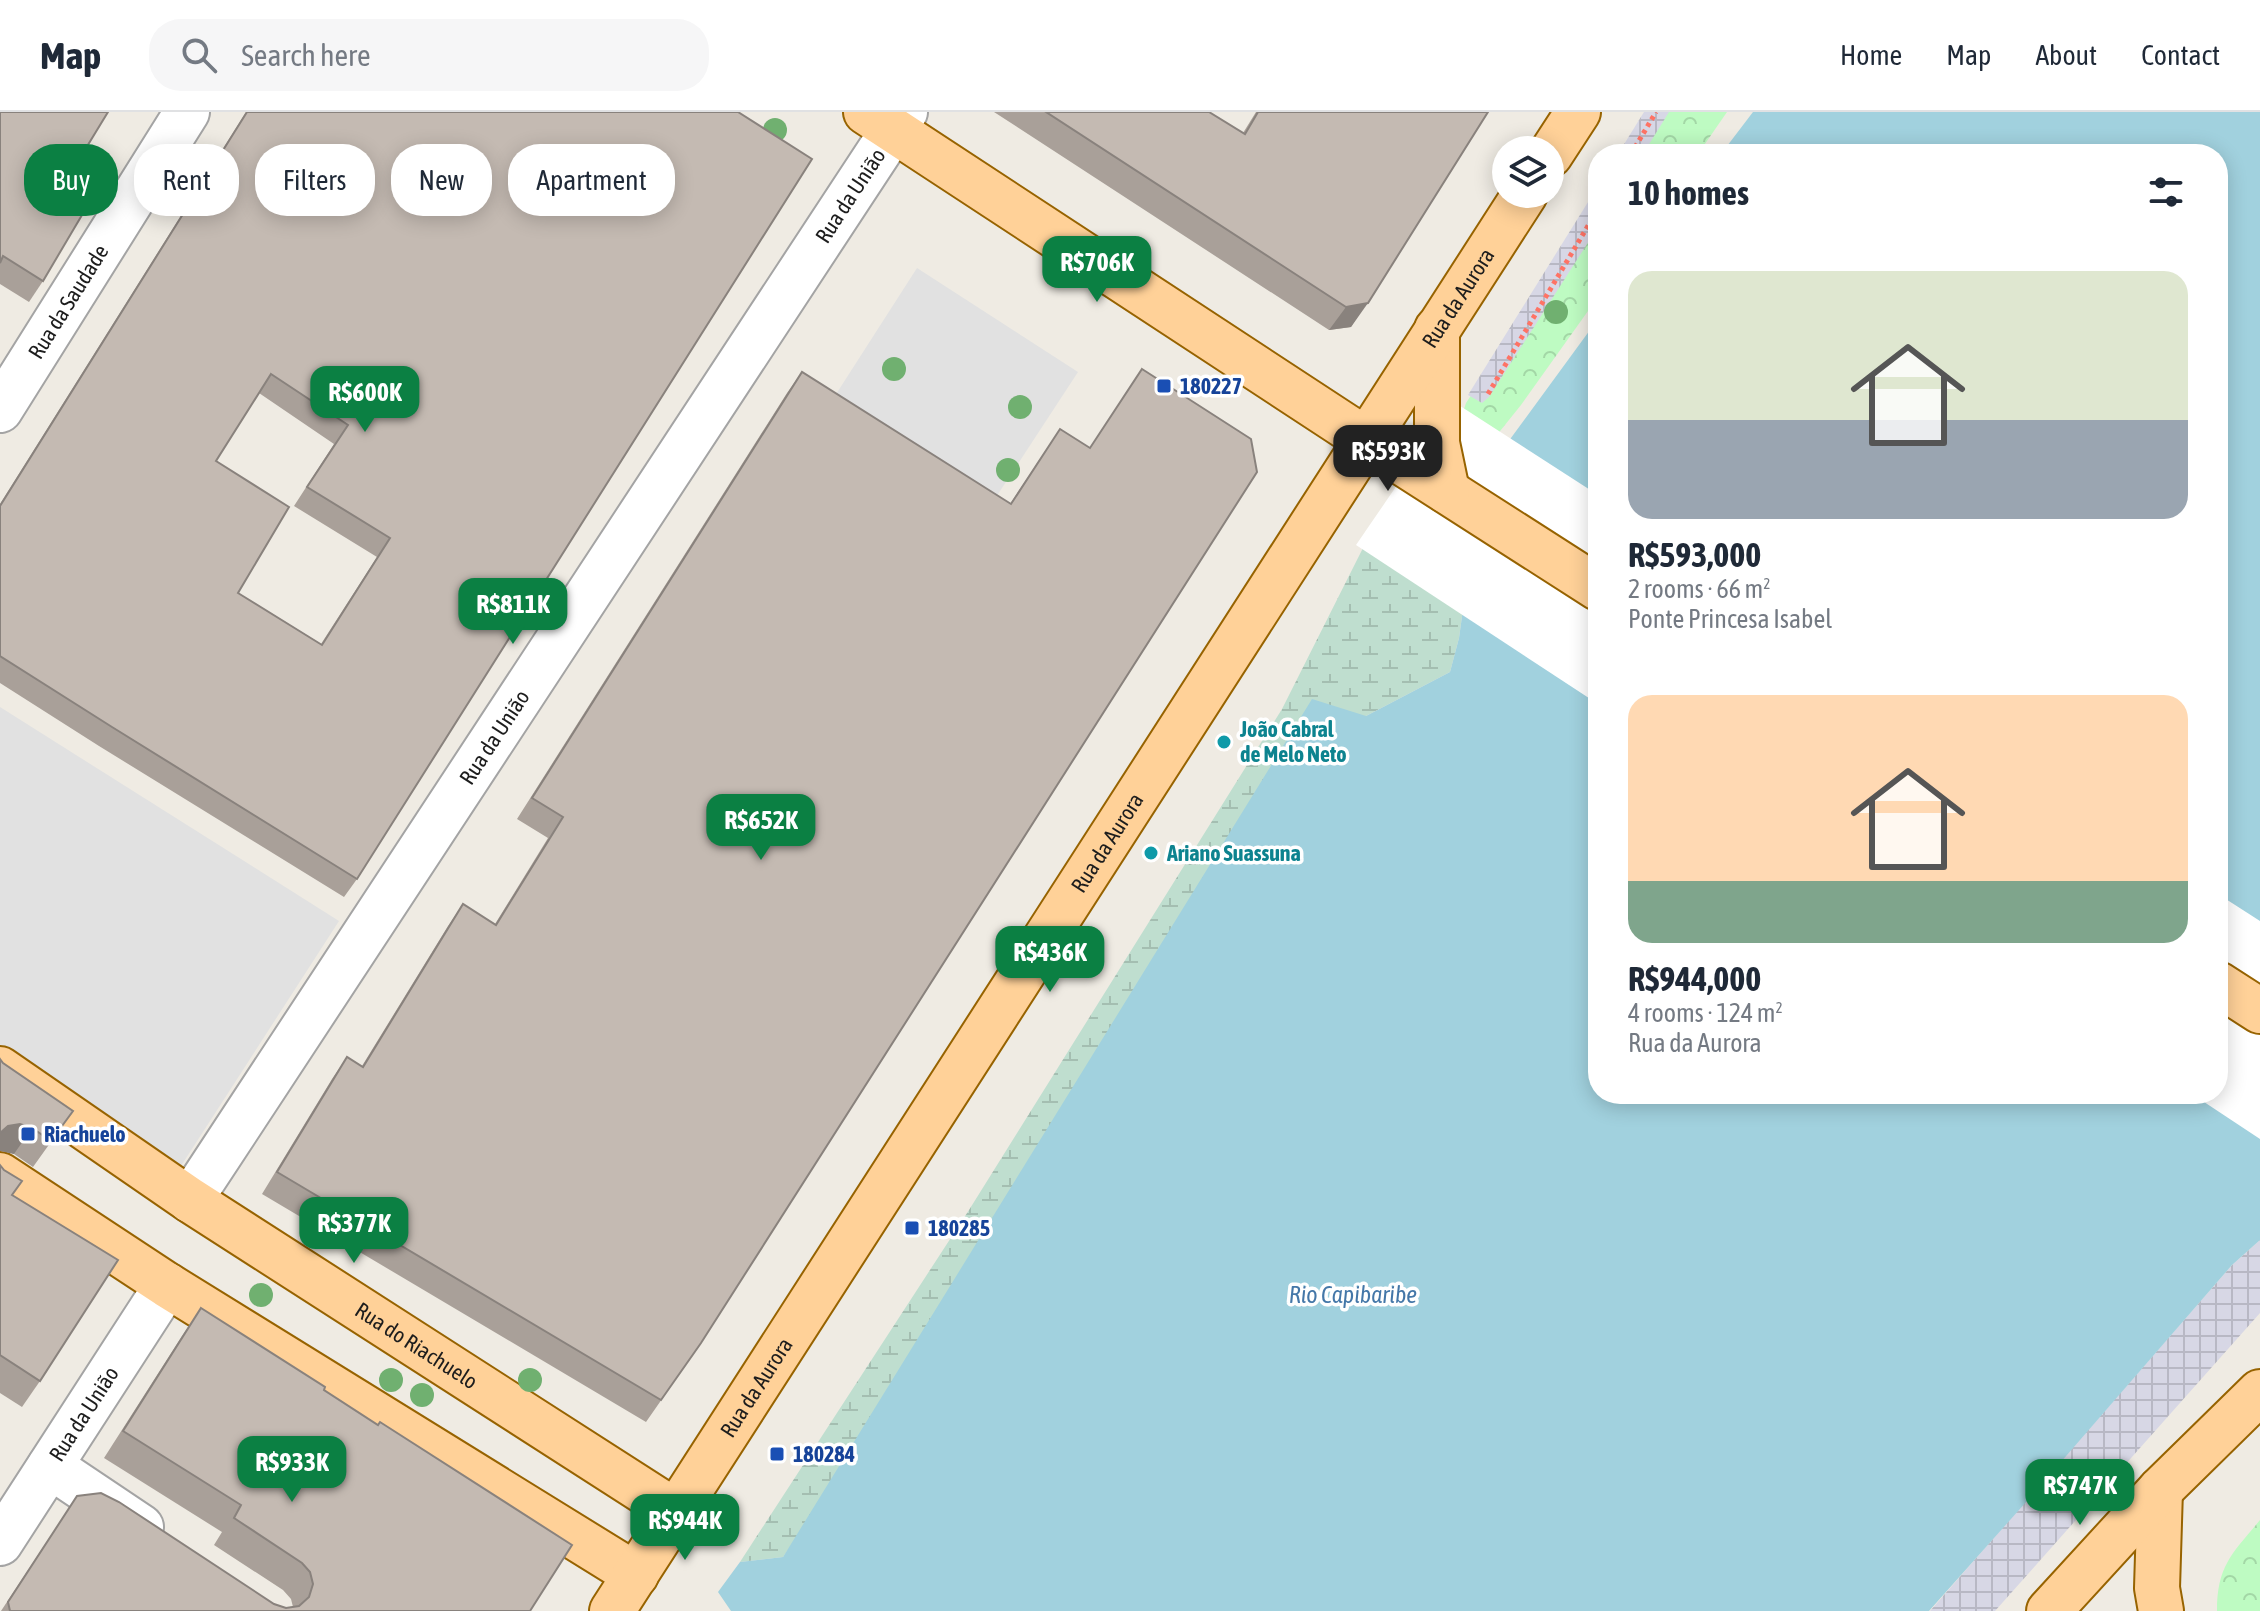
<!DOCTYPE html>
<html lang="en">
<head>
<meta charset="utf-8">
<style>
	body { margin:0; font-family:"Asap Condensed",sans-serif; background:#f6f6f7; color:#1f2937; height:100vh; display:flex; flex-direction:column; font-size:30px; white-space:nowrap }
	* { box-sizing:border-box; margin:0 }
	p { font-size:26px; color:#747a83 }
	.icon { flex:none; width:44px; height:44px; fill:none; stroke:currentColor; stroke-width:2; stroke-linecap:round; stroke-linejoin:round }
	.map { position:relative; flex:1; overflow:hidden }
	.sheet { position:absolute; left:1588px; top:32px; width:640px; height:960px; display:flex; flex-direction:column; background:#fff; border-radius:32px; box-shadow:0 4px 20px #0003 }
	.sheet>* { flex:none }
	.hud { position:absolute; left:24px; top:32px; width:760px; height:72px; display:flex; gap:16px }
	.tools { position:absolute; left:1492px; top:24px; display:grid; gap:16px }
	.tools a { display:grid; place-items:center; width:72px; height:72px; border-radius:50%; background:#fff; box-shadow:0 4px 20px #0003; font-size:40px }
	.price { position:absolute; translate:-50% -68px; padding:0 18px; border-radius:16px; background:#0b8043; color:#fff; font-size:26px; line-height:52px; filter:drop-shadow(0 2px 4px #0008) }
	.price::after { content:''; position:absolute; left:50%; top:48px; width:24px; height:18px; margin-left:-12px; background:inherit; clip-path:polygon(0 0,100% 0,50% 100%) }
	.price.selected { background:#222; color:#fff }
	ul { padding:0; list-style:none }
	li { display:grid; align-content:center; gap:16px; height:424px; padding:0 40px }
	li span { display:grid; place-items:center; height:248px; border-radius:24px; color:#555 }
	li>.icon { margin-inline-start:auto }
	span .icon { width:144px; height:144px; fill:#fffc; stroke-width:1 }
	li b { font-size:34px }
	h2 { display:flex; justify-content:space-between; align-items:center; height:96px; padding:0 40px; font-size:34px }
	.chip { padding:0 28px; border-radius:32px; background:#fff; box-shadow:0 4px 20px #0003; font-size:28px; line-height:72px }
	.chip.selected { background:#0b8043; color:#fff }
	header { display:flex; align-items:center; gap:48px; box-sizing:border-box; height:112px; padding:0 40px; background:#fff; border-bottom:2px solid #e0e1e3 }
	header strong { font-size:38px }
	nav { display:flex; gap:44px; margin-inline-start:auto; font-size:28px }
	.search { width:560px; height:72px; background:#f6f6f7; display:flex; align-items:center; gap:20px; box-sizing:border-box; padding:0 28px; border-radius:32px; color:#747a83; font-size:30px }
	.map>svg:first-child { display:block }
</style>
</head>
<body>
<header>
<strong>Map</strong>
<div class="search"><svg class="icon" aria-label="search" viewBox="0 0 24 24"><circle cx="10" cy="10" r="6"/><path d="M15 15l6 6"/></svg>Search here</div>
<nav><a>Home</a><a>Map</a><a>About</a><a>Contact</a></nav>
</header>
<div class="map">
<svg width="2260" height="1499" viewBox="0 0 2260 1499">
	<defs>
		<pattern id="wetland-marsh" width="20" height="14" patternUnits="userSpaceOnUse" patternTransform="scale(2)"><rect width="20" height="14" fill="#bfdecf"/><path d="M1 5h8M5 5V1M11 12h8M15 12V8" fill="none" stroke="#a4beb1"/></pattern>
		<pattern id="park-crowns" width="20" height="18" patternUnits="userSpaceOnUse" patternTransform="scale(2)"><rect width="20" height="18" fill="#befbc2"/><path d="M2 6a3 3 0 1 1 6 0M12 15a3 3 0 1 1 6 0" fill="none" stroke="#a3d7a6"/></pattern>
		<pattern id="plaza-grid" width="8" height="8" patternUnits="userSpaceOnUse" patternTransform="scale(2)"><rect width="8" height="8" fill="#d7d7e5"/><path d="M0 4h8M4 0v8" fill="none" stroke="#b8b8c4"/></pattern>
	</defs>
	<rect width="100%" height="100%" fill="#efebe3"/>
	<!-- wetland -->
	<path fill="url(#wetland-marsh)" d="M1363,436L1464,490L1459,526L1450,560L1366,604L783,1445L740,1450L969,1098L1282,597Z"/>
	<!-- park -->
	<g fill="url(#park-crowns)">
		<path d="M1655,0H1727L1698,42H1628Z"/>
		<path d="M1598,90V185L1521,293L1484,339L1463,300L1466,291Z"/>
		<path d="M2260,1408V1499H2217C2217,1453 2233,1441 2260,1408Z"/>
	</g>
	<!-- parking -->
	<g fill="#e1e1e1">
		<path d="M917,156L1078,260L985,402L822,304Z"/>
		<path d="M0,595L339,809L179,1057L0,940Z"/>
	</g>
	<!-- plaza -->
	<g fill="url(#plaza-grid)">
		<path d="M1644,0H1669L1643,42H1618Z"/>
		<path d="M1598,74V115L1489,285L1482,291L1468,283Z"/>
		<path d="M2260,1128V1201L1995,1499H1930L2232,1153Z"/>
	</g>
	<!-- water -->
	<path fill="#a1d1de" d="M1753,0H2260V1128L2232,1153L2027,1389L1929,1499H731L718,1480L740,1450L783,1445L1312,587L1366,604L1450,560L1459,526L1464,490L1508,330L1598,207V982H2218V42H1721Z"/>
	<!-- pier -->
	<g fill="#fff">
		<path d="M1454,290L1598,383V592L1356,433Z"/>
		<path d="M2218,782L2260,809V1027L2192,982H2218Z"/>
	</g>
	<g fill="none" stroke-linecap="round" stroke-linejoin="round">
		<defs>
			<g id="minor">
				<path id="s1" d="M0,298L187,0"/>
				<path id="s2" d="M190,1088L905,0"/>
				<path d="M50,1354L141,1415"/>
				<path id="s3" d="M0,1431L167,1173"/>
			</g>
			<g id="major">
				<path d="M866,0L1345,314L1598,476"/>
				<path d="M1550,43L1578,0"/>
				<path d="M1437,217V331L1447,379"/>
				<path d="M2218,872L2260,899"/>
				<path id="s4" d="M0,957L190,1088L676,1400"/>
				<path d="M0,1063L167,1173L636,1463"/>
				<path d="M2160,1378L2157,1476L2161,1499"/>
				<path id="s5" d="M612,1499L1525,82"/>
				<path d="M2049,1499L2160,1378L2260,1280"/>
			</g>
		</defs>
		<!-- minor casing -->
		<use href="#minor" stroke="#a4a4a4" stroke-width="48"/>
		<!-- major casing -->
		<use href="#major" stroke="#976300" stroke-width="48"/>
		<!-- path -->
		<g stroke="#fe7365" stroke-width="5" stroke-dasharray="4 4" stroke-linecap="butt">
			<path d="M1631,42L1656,0"/>
			<path d="M1488,282L1598,97"/>
		</g>
		<!-- minor -->
		<use href="#minor" stroke="#fff" stroke-width="44"/>
		<!-- major -->
		<use href="#major" stroke="#ffd198" stroke-width="44"/>
	</g>
	<!-- trees -->
	<g fill="#70b070">
		<circle cx="775" cy="18" r="12"/>
		<circle cx="1556" cy="200" r="12"/>
		<circle cx="894" cy="257" r="12"/>
		<circle cx="1020" cy="295" r="12"/>
		<circle cx="1008" cy="358" r="12"/>
		<circle cx="261" cy="1183" r="12"/>
		<circle cx="391" cy="1268" r="12"/>
		<circle cx="530" cy="1268" r="12"/>
		<circle cx="422" cy="1283" r="12"/>
	</g>
	<!-- wall -->
	<g fill="#a9a099" fill-rule="evenodd">
		<path d="M0,0L69,64L43,169L29,190L0,172Z"/>
		<path d="M246,0H738L357,767L344,785L99,634L0,571V392ZM259,281L334,332L294,394L377,445L321,532L238,481L216,349Z"/>
		<path d="M994,0H1209L1243,21L1256,0H1488L1351,215L1329,218Z"/>
		<path d="M1142,257L701,1231L646,1310L262,1082L332,967L347,945L362,954L448,814L463,792L495,812L548,726L517,707L787,281L802,260L1010,392L1060,317L1090,336Z"/>
		<path d="M3,951L73,999L33,1055L14,1042L2,1038Z"/>
		<path d="M0,1053L12,1083L40,1269L22,1295L0,1281Z"/>
		<path d="M201,1196L324,1278L530,1499H1L77,1384L274,1492L286,1496L293,1495L291,1487L283,1478L214,1433L222,1420L104,1346L182,1224Z"/>
	</g>
	<!-- shaded-wall -->
	<g fill="#89827d">
		<path d="M1368,191L1351,215L1329,218L1346,195Z"/>
		<path d="M20,1012L32,1016L14,1042L0,1039V1021L8,1014Z"/>
	</g>
	<!-- building -->
	<g fill="#c4bab2" stroke="#89827d" stroke-width="2" fill-rule="evenodd">
		<path d="M0,0H108L69,64L95,81L43,169L3,144L0,151Z"/>
		<path d="M247,0H738L812,47L357,767L112,615L0,544V394ZM271,262L348,313L307,375L390,426L322,533L238,481L289,395L216,349Z"/>
		<path d="M1046,0H1209L1245,22L1258,0H1488L1368,191L1346,195Z"/>
		<path d="M1142,257L1251,327L1257,360L701,1231L661,1288L277,1060L347,945L363,955L463,792L496,813L563,705L532,686L802,260L1011,392L1060,317L1090,336Z"/>
		<path d="M0,947L3,951L73,999L51,1029L32,1016L20,1012L8,1014L0,1021Z"/>
		<path d="M0,1053L4,1058L22,1069L12,1083L118,1148L40,1269L0,1243Z"/>
		<path d="M201,1196L325,1275L324,1278L378,1313L380,1310L572,1433L530,1499H10L8,1490L77,1384L101,1381L119,1390L274,1492L286,1496L299,1494L309,1485L313,1472L310,1460L302,1451L234,1406L241,1393L123,1319Z"/>
	</g>
	<!-- markers -->
	<g fill="#1a4fb4" stroke="#fff" stroke-width="3">
		<rect x="1156" y="266" width="16" height="16" rx="4"/>
		<rect x="20" y="1014" width="16" height="16" rx="4"/>
		<rect x="904" y="1108" width="16" height="16" rx="4"/>
		<rect x="769" y="1334" width="16" height="16" rx="4"/>
	</g>
	<g fill="#0f9aa8" stroke="#fff" stroke-width="3">
		<circle cx="1224" cy="630" r="8"/>
		<circle cx="1151" cy="741" r="8"/>
	</g>
	<g text-anchor="middle" dominant-baseline="central" stroke-width="7" stroke-linejoin="round" paint-order="stroke">
		<!-- street labels -->
		<g font-size="22" fill="#1d1d1d" stroke="#fff">
			<text stroke="none"><textPath href="#s2" startOffset="1202">Rua da União</textPath></text>
			<text stroke="none"><textPath href="#s5" startOffset="1562">Rua da Aurora</textPath></text>
			<text stroke="none"><textPath href="#s1" startOffset="128">Rua da Saudade</textPath></text>
			<text stroke="none"><textPath href="#s2" startOffset="554">Rua da União</textPath></text>
			<text stroke="none"><textPath href="#s5" startOffset="914">Rua da Aurora</textPath></text>
			<text stroke="none"><textPath href="#s4" startOffset="500">Rua do Riachuelo</textPath></text>
			<text stroke="none"><textPath href="#s5" startOffset="266">Rua da Aurora</textPath></text>
			<text stroke="none"><textPath href="#s3" startOffset="154">Rua da União</textPath></text>
		</g>
		<!-- transit labels -->
		<g font-size="22" font-weight="bold" fill="#164399" stroke="#fff" text-anchor="start">
			<text x="1180" y="274">180227</text>
			<text x="44" y="1022">Riachuelo</text>
			<text x="928" y="1116">180285</text>
			<text x="793" y="1342">180284</text>
		</g>
		<!-- culture labels -->
		<g font-size="22" font-weight="bold" fill="#0d838f" stroke="#fff" text-anchor="start">
			<text x="1240" y="617">João Cabral<tspan x="1240" dy="25">de Melo Neto</tspan></text>
			<text x="1167" y="741">Ariano Suassuna</text>
		</g>
		<!-- water labels -->
		<g font-size="24" font-style="italic" fill="#4477a8" stroke="#fff">
			<text x="1353" y="1182">Rio Capibaribe</text>
		</g>
	</g>
</svg>
<div class="tools">
<a><svg class="icon" aria-label="layers" viewBox="0 0 24 24"><path d="M12 4l9 5-9 5-9-5zM3 14l9 5 9-5"/></svg></a>
</div>
<b class="price" style="left:1097px;top:192px">R$706K</b>
<b class="price" style="left:365px;top:322px">R$600K</b>
<b class="price selected" style="left:1388px;top:381px">R$593K</b>
<b class="price" style="left:513px;top:534px">R$811K</b>
<b class="price" style="left:761px;top:750px">R$652K</b>
<b class="price" style="left:1050px;top:882px">R$436K</b>
<b class="price" style="left:354px;top:1153px">R$377K</b>
<b class="price" style="left:292px;top:1392px">R$933K</b>
<b class="price" style="left:2080px;top:1415px">R$747K</b>
<b class="price" style="left:685px;top:1450px">R$944K</b>
<div class="hud">
<a class="chip selected">Buy</a>
<a class="chip">Rent</a>
<a class="chip">Filters</a>
<a class="chip">New</a>
<a class="chip">Apartment</a>
</div>
<section class="sheet">
<h2>10 homes<svg class="icon" aria-label="filters" viewBox="0 0 24 24"><path d="M4 7h16M4 17h16"/><circle cx="9" cy="7" r="2"/><circle cx="15" cy="17" r="2"/></svg></h2>
<ul>
<li><span style="background:linear-gradient(#dfe7d0 60%,#9aa5b1 0)"><svg class="icon" aria-label="home" viewBox="0 0 24 24"><path d="M3 11l9-7 9 7M6 9v11h12V9"/></svg></span><div><b>R$593,000</b><p>2 rooms · 66 m²</p><p>Ponte Princesa Isabel</p></div></li>
<li><span style="background:linear-gradient(#ffd9b3 75%,#7fa58c 0)"><svg class="icon" aria-label="home" viewBox="0 0 24 24"><path d="M3 11l9-7 9 7M6 9v11h12V9"/></svg></span><div><b>R$944,000</b><p>4 rooms · 124 m²</p><p>Rua da Aurora</p></div></li>
</ul>
</section>
</div>
</body>
</html>
